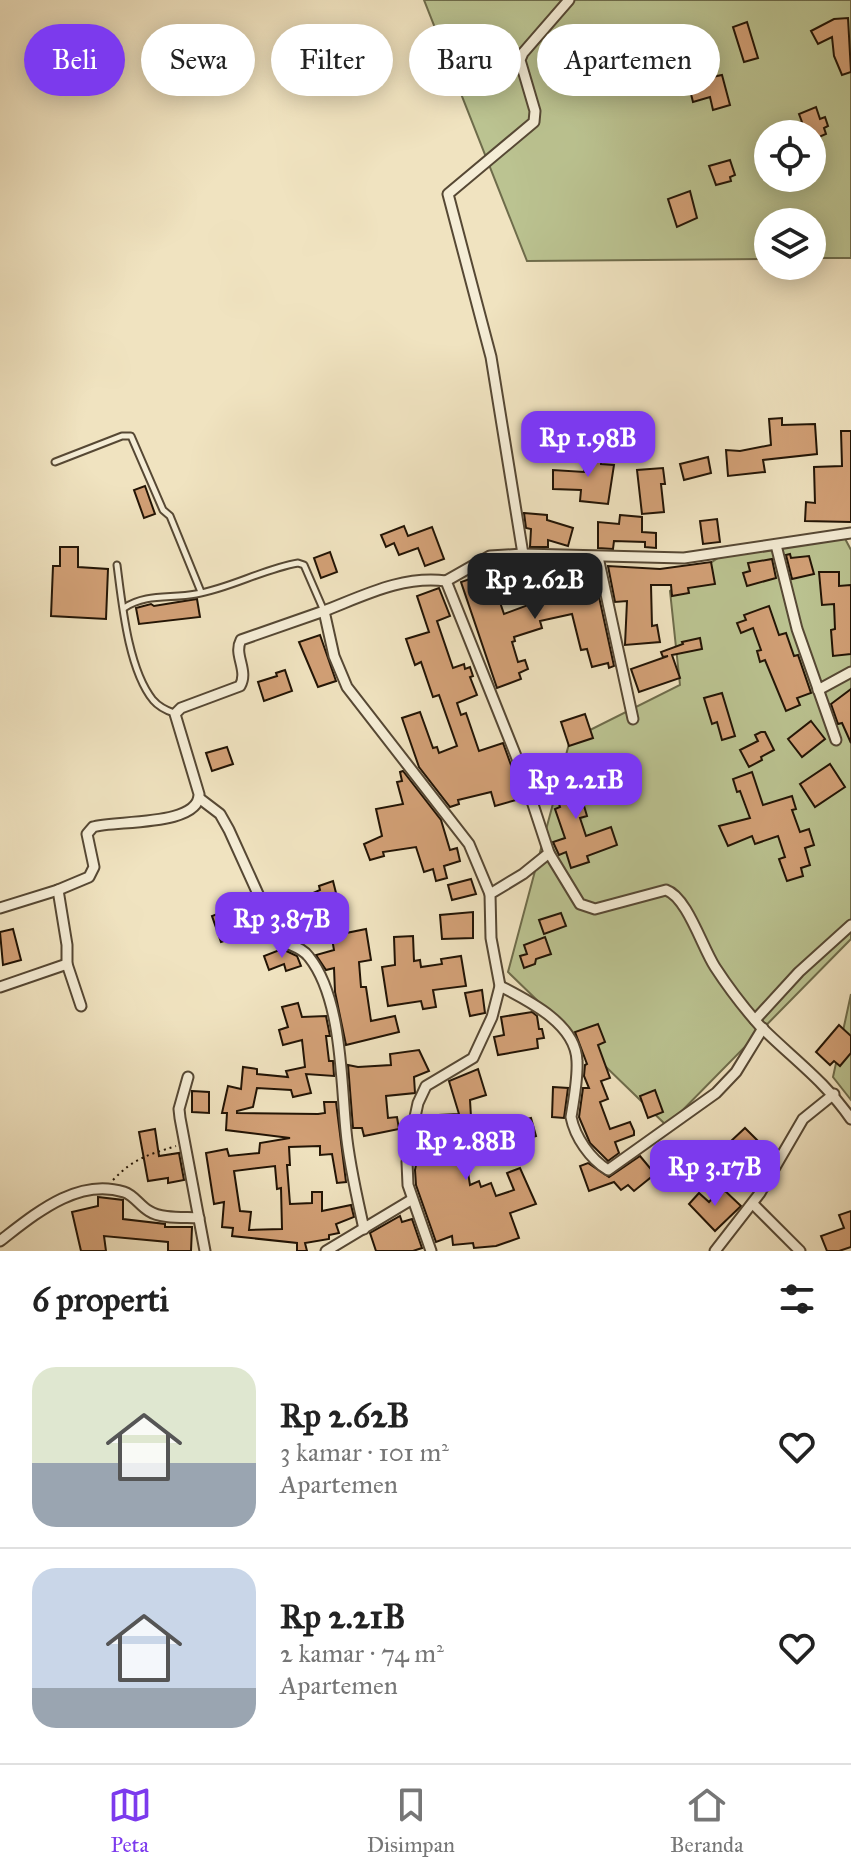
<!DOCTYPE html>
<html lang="id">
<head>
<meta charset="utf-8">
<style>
	body { margin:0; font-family:"IM FELL Great Primer",serif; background:#f6f6f6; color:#222; height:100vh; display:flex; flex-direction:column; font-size:30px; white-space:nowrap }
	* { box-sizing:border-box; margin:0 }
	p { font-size:26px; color:#767676 }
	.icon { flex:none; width:44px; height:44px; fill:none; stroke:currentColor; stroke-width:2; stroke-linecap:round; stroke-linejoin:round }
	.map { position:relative; height:1251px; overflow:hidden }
	.side { display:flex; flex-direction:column; background:#fff; flex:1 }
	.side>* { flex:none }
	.guide { position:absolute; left:24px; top:24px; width:804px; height:72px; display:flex; gap:16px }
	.fabs { position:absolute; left:754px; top:120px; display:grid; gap:16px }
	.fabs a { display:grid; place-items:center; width:72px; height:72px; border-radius:50%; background:#fff; box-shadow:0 4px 20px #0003; font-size:40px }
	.price { position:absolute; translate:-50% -68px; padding:0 18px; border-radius:16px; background:#7c3aed; color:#fff; font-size:26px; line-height:52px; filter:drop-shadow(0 2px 4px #0008) }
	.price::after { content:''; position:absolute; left:50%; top:48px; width:24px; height:18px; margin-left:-12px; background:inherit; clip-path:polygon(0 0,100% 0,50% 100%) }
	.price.on { background:#222; color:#fff }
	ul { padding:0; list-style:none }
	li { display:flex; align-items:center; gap:24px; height:200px; padding:0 32px }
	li+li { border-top:2px solid #e0e0e0 }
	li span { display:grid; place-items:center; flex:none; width:224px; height:160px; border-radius:24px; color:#555 }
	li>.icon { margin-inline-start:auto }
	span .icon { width:96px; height:96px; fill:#fffc; stroke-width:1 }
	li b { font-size:34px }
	h2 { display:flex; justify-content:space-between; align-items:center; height:96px; padding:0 32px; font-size:34px }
	.pill { padding:0 28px; border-radius:36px; background:#fff; box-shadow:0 4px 20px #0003; font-size:28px; line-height:72px }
	.pill.on { background:#7c3aed; color:#fff }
	.tab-bar { display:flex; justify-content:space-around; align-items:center; height:112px; border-top:2px solid #e0e0e0; background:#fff; font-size:22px; color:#767676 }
	.tab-bar a { display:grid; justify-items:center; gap:4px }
	.tab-bar .on { color:#7c3aed }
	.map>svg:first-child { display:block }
</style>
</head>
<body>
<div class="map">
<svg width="851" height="1251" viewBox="0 0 851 1251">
	<rect width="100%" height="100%" fill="#f0e3c0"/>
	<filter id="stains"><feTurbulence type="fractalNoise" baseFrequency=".0025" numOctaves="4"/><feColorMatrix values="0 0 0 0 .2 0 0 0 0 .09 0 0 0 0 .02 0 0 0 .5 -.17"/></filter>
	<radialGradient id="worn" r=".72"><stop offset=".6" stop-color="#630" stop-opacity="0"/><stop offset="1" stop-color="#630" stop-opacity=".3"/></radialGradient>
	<!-- green -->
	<g fill="#bbc391" stroke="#6e6c4b" stroke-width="2" fill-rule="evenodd">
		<path d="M424,0H851V258H812V222H768V259L527,261ZM768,134H812V178H768Z"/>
		<path d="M842,533L851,550V939L667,1126L508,972L570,740L680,685L670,591L728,551Z"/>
		<path d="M851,994V1100L833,1077Z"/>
	</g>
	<!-- building -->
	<g fill="#d2a076" stroke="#221405" stroke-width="2" fill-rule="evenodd">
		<path d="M848,18L851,72L842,75L834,56L832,37L818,44L811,31L834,19Z"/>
		<path d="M747,22L758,58L744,62L733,27Z"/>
		<path d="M687,34L697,60L678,67L676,59L669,62L662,43Z"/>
		<path d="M613,36L622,60L602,67L593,43Z"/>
		<path d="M722,75L730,105L713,110L710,97L693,102L688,82Z"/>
		<path d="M816,107L820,119L825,117L828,126L824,128L826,134L812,140V134H772L771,132L802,122L799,114Z"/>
		<path d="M730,160L735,175L730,177L731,181L716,185L709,166Z"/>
		<path d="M690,191L697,218L677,227L668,199Z"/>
		<path d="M782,418V425L815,424L817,454L763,460L765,472L728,476L726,450L740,451L771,445L769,419Z"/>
		<path d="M841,431H851V522L805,521L806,502L815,503L814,467L842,466Z"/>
		<path d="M588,445L601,449V464L614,465L608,504L580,501L581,490L553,489V470L584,472Z"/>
		<path d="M708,457L711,473L684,480L680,464Z"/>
		<path d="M663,468L665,484H661L664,512L642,514L637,470Z"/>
		<path d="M145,486L155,514L144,518L134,490Z"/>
		<path d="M524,513L547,515V520L573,528L568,546L548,540V547H530L531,529L526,528Z"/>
		<path d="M620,515L642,517V532L656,533V548L645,547V542L614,541L613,549L598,548V522L619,524Z"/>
		<path d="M717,519L720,542L703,544L700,521Z"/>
		<path d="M404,526L408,536L432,527L444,559L425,566L418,548L399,555L394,543L386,547L381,535Z"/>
		<path d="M60,547H78V567L108,569L106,619L51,616L53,566H60Z"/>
		<path d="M330,552L337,572L321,578L314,558Z"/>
		<path d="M790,554L791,558L809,556L814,574L792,579L786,555Z"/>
		<path d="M772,559L776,578L747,586L743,573L750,571L748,563Z"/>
		<path d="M711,562L715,584L688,588L689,593L672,596L671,585H651L652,626L657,625L660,642L625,645L627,601L615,602L608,566L660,569Z"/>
		<path d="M539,567L544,581L550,579L556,596L561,595L563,603L581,601L577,571L593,569L614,666L609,668L608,663L592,667L587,649L581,650L572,614L540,621L542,628L514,637L515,641L512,642L518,662L525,660L528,669L519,673L521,679L497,688L461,582L487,573L492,586L494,585L504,614L531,604L520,574Z"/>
		<path d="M819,572H839V586L851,585V654L833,656L831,630L835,629L834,604L822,605Z"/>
		<path d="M439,588L450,616L437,621L453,668L464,664L465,669L470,667L473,676L470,677L477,695L457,703L461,715L466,713L479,751L503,743L523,798L495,806L491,792L458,800L459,804L450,807L419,767L402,718L420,712L433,748L437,747L439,753L457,746L439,695L433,697L421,662L415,665L406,639L429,632L417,596Z"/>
		<path d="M197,599L200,617L139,624L136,608L151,604L154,606Z"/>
		<path d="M769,606L779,635L786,633L794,656L798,655L811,693L797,698L800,705L786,711L765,660L760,662L757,651L761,650L753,628L741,633L737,623L746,620L744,615Z"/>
		<path d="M320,635L336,681L318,687L299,642Z"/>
		<path d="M700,638L702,649L672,655L680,678L639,692L631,669L668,656L663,657L661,652L683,644L682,642Z"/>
		<path d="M285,670L292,691L264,701L258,682L277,676L276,673Z"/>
		<path d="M851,689V743L842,723L838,724L831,704Z"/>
		<path d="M722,693L735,736L722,740L717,722L712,724L704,698Z"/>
		<path d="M585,714L593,738L569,746L561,722Z"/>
		<path d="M811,721L825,739L802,757L788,739Z"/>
		<path d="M761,732H765L774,750L761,757L762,760L749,767L740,750L758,741L755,735Z"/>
		<path d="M227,747L233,764L212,771L206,753Z"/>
		<path d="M830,764L845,787L815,807L800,784Z"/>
		<path d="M572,765L587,816L580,818L586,836L611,827L617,845L587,856L589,862L571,868L566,852L559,855L553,842L565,838L555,809L560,807L548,772Z"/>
		<path d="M403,771L441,820L450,850L457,848L460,861L444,866L447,878L436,881L433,869L424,872L416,847L383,852L384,856L370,860L364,844L382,836L376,809L403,804L397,782L402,781L400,772Z"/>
		<path d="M752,772L763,805L792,796L796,809L792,810L800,832L809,829L814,845L805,848L810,865L801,868L803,876L787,881L779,859L785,857L778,836L755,844L752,836L728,846L719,826L750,818L740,791L737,792L733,779Z"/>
		<path d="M471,879L476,894L452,900L448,885Z"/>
		<path d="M333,881L346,933L366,929L371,960L359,962L361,987H366L371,1021L395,1016L399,1032L346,1045L335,992L334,968L326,970L316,955L334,950L329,921L320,924L315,904L287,917L282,907L320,890L319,886Z"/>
		<path d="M241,905L249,927L235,933L236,937L221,942L212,916Z"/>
		<path d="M473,912V938L442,939L440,915Z"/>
		<path d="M561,913L566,926L544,934L539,920Z"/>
		<path d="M13,929L21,960L3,965L0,932Z"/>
		<path d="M413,936L414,961L420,960L421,967L442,964L441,959L461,956L466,986L433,990L436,1007L423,1009L421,1001L388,1006L382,967L395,965L394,937Z"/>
		<path d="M545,937L551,954L536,959L535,964L524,968L520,956L527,954L524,945Z"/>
		<path d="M282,949L297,956L301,966L286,971L284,964L269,970L264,956Z"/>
		<path d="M482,990L485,1013L470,1016L465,993Z"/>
		<path d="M298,1003L302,1017L326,1016L330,1036H326L329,1061H333L334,1076L306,1074L311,1093L293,1097L291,1090L257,1088L253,1107L237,1111V1113L318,1114L325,1113L324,1102H336L346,1182L337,1183L332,1154L320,1155V1146L289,1147L290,1165H287L290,1204L312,1203V1192H322V1211L351,1205L354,1217L336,1224L339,1233L329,1235V1239L305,1243L307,1251H297V1243L232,1236L233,1228L222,1227L224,1202L214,1204L206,1153L227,1149L229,1156L259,1153L260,1143L290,1138L226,1130L227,1113H222L228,1086L241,1089L243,1067L257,1069V1074L288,1077L286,1071L305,1067L302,1040L283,1045L279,1030L288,1027L282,1007ZM275,1166L277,1189L281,1188L282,1229L249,1230L251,1212L240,1211L234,1171Z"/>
		<path d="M532,1012L537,1016L539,1029H542L544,1038L537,1039L538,1048L498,1055L494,1037L504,1035L501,1017Z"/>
		<path d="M598,1024L605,1042L598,1045L610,1078L601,1081L608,1099L600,1102L610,1129L630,1122L634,1131V1135L615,1142L619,1153L608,1161L590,1143L579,1117L583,1088H589L584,1076L585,1065L587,1064L575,1032Z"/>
		<path d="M839,1025L851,1036V1053L840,1066L834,1061L830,1065L816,1052Z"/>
		<path d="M419,1050L429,1071L414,1077L415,1093L386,1096L388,1118L397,1117L399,1129L364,1136L362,1128H353L348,1065L358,1067L391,1065L390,1054Z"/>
		<path d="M478,1069L486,1095L470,1100L472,1134L462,1135L470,1185L479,1181L481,1187L491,1183L496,1196L514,1190L507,1173L520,1168L536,1204L510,1213L519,1238L496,1246L474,1248L473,1243L453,1245L452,1236L436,1242L416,1185L415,1170L417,1160L436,1161L434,1132L440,1131L439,1115L459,1114L449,1081Z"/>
		<path d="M553,1087L568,1088L564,1118L552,1117Z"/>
		<path d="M655,1090L663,1112L648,1118L640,1096Z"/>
		<path d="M192,1091L209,1092V1113L192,1112Z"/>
		<path d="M531,1118L536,1136L513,1143L510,1132L521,1128L519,1121Z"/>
		<path d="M745,1128L764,1147L750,1162L730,1142Z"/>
		<path d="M155,1129L159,1156L179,1153L184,1180L168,1183V1178L148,1181L139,1132Z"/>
		<path d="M708,1150L718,1162L701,1176L691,1164Z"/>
		<path d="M640,1156L655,1174L634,1191L628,1185L621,1190L614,1182L589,1191L580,1166L588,1163L609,1177Z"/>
		<path d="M722,1188L741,1206L715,1231L689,1204L699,1193L709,1202Z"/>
		<path d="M98,1197L123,1200V1219L165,1224V1227H192L191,1251H168V1242L104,1236L106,1251H81L72,1212L98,1206Z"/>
		<path d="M851,1211V1247L839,1251H827L821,1236L844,1228L839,1215Z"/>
		<path d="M400,1216L402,1222L412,1219L422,1248L413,1251H376L370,1233Z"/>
	</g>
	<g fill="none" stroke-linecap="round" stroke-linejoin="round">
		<defs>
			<g id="service">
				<path d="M55,462L122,436H131L163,510L170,516L201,592"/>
				<path d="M117,565C122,603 128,669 153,700C159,707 165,710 174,713"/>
				<path d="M124,608C146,593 171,599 196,594C231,588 263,569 298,563L304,565L324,611"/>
			</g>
			<g id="minor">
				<path d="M776,545L797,629L836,740"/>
				<path d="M523,554L491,357L448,194L534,122L535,111L520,60L523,53L569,0"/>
				<path d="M598,557L633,719"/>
				<path d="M446,581C403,575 363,596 324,611L334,656L347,687L469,844L490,894"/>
				<path d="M818,690L851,672"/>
				<path d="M199,798L220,814L229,830L278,938C288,946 301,946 309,957C342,998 341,1081 346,1131C349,1164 357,1197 364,1229"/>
				<path d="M549,853L580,904L595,909L666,890C687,897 702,947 715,967C728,987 744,1008 760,1026C792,1058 825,1081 851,1119"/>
				<path d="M58,890L67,945V964L81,1006"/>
				<path d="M0,908L58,890L89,877L94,867L87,834L93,827C113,820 200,827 199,794L175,714L181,708L240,686C249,670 233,655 241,640L324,611"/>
				<path d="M500,986C529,1001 576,1024 577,1061C578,1078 574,1099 571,1117C575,1137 590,1159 608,1170L716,1093L736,1072L763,1028"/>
				<path d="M0,987L67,964"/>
				<path d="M755,1020L799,972L851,925"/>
				<path d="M188,1077L179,1109L180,1118L205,1251"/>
				<path d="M753,1204L800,1251"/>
				<path d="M0,1241C34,1215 77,1177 124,1192C134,1195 140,1206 149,1211C161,1219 184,1217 199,1218"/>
				<path d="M326,1251L411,1200"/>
				<path d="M431,1251L408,1185L407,1162L412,1131L418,1103L426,1086L473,1058L492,1017L500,986L491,938L490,894L523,874L549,853L522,771L446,581L490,556L523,554L684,558L851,533"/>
				<path d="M715,1251L760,1193L803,1119L834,1094"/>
			</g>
		</defs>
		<!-- service casing -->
		<use href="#service" stroke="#564834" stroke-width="9"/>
		<!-- minor casing -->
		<use href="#minor" stroke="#564834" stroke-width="13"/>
		<!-- path -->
		<path stroke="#221405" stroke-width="2" stroke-dasharray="2 4" stroke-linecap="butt" d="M113,1180C134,1158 148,1155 176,1146"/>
		<!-- service -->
		<use href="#service" stroke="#f5edd6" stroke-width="5"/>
		<!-- minor -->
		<use href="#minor" stroke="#f5edd6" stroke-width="9"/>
	</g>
	<rect width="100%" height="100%" filter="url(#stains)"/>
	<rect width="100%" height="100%" fill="url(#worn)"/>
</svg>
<div class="fabs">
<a><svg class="icon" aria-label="locate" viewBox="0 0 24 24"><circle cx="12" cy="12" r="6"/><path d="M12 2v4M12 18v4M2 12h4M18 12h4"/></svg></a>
<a><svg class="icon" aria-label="layers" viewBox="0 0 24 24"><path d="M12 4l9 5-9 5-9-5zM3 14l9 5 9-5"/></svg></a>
</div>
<b class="price" style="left:588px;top:479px">Rp 1.98B</b>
<b class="price on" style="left:535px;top:621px">Rp 2.62B</b>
<b class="price" style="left:576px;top:821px">Rp 2.21B</b>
<b class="price" style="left:282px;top:960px">Rp 3.87B</b>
<b class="price" style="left:466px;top:1182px">Rp 2.88B</b>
<b class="price" style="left:715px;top:1208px">Rp 3.17B</b>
<div class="guide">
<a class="pill on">Beli</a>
<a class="pill">Sewa</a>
<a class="pill">Filter</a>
<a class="pill">Baru</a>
<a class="pill">Apartemen</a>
</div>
</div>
<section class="side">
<h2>6 properti<svg class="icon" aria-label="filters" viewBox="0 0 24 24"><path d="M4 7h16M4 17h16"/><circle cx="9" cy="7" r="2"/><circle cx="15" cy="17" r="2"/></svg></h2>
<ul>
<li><span style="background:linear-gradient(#dfe7d0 60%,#9aa5b1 0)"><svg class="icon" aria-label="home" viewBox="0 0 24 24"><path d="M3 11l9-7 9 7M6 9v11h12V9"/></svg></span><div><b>Rp 2.62B</b><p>3 kamar · 101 m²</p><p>Apartemen</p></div><svg class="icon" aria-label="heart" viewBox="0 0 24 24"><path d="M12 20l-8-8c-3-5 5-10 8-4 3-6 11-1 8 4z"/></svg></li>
<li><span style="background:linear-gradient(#c9d6e8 75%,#9aa5b1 0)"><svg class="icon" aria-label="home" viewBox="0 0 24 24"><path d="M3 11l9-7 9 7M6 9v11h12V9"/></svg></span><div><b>Rp 2.21B</b><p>2 kamar · 74 m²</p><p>Apartemen</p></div><svg class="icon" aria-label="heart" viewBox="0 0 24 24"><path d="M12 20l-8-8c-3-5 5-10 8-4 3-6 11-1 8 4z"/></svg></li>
</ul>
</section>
<nav class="tab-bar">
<a class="on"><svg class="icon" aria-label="map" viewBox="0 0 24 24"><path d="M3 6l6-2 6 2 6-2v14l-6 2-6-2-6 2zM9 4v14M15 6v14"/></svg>Peta</a>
<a><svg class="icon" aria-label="saved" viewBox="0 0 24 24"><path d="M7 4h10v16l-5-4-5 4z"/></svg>Disimpan</a>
<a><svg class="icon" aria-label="home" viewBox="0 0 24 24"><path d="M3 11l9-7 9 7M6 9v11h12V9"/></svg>Beranda</a>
</nav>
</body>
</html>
